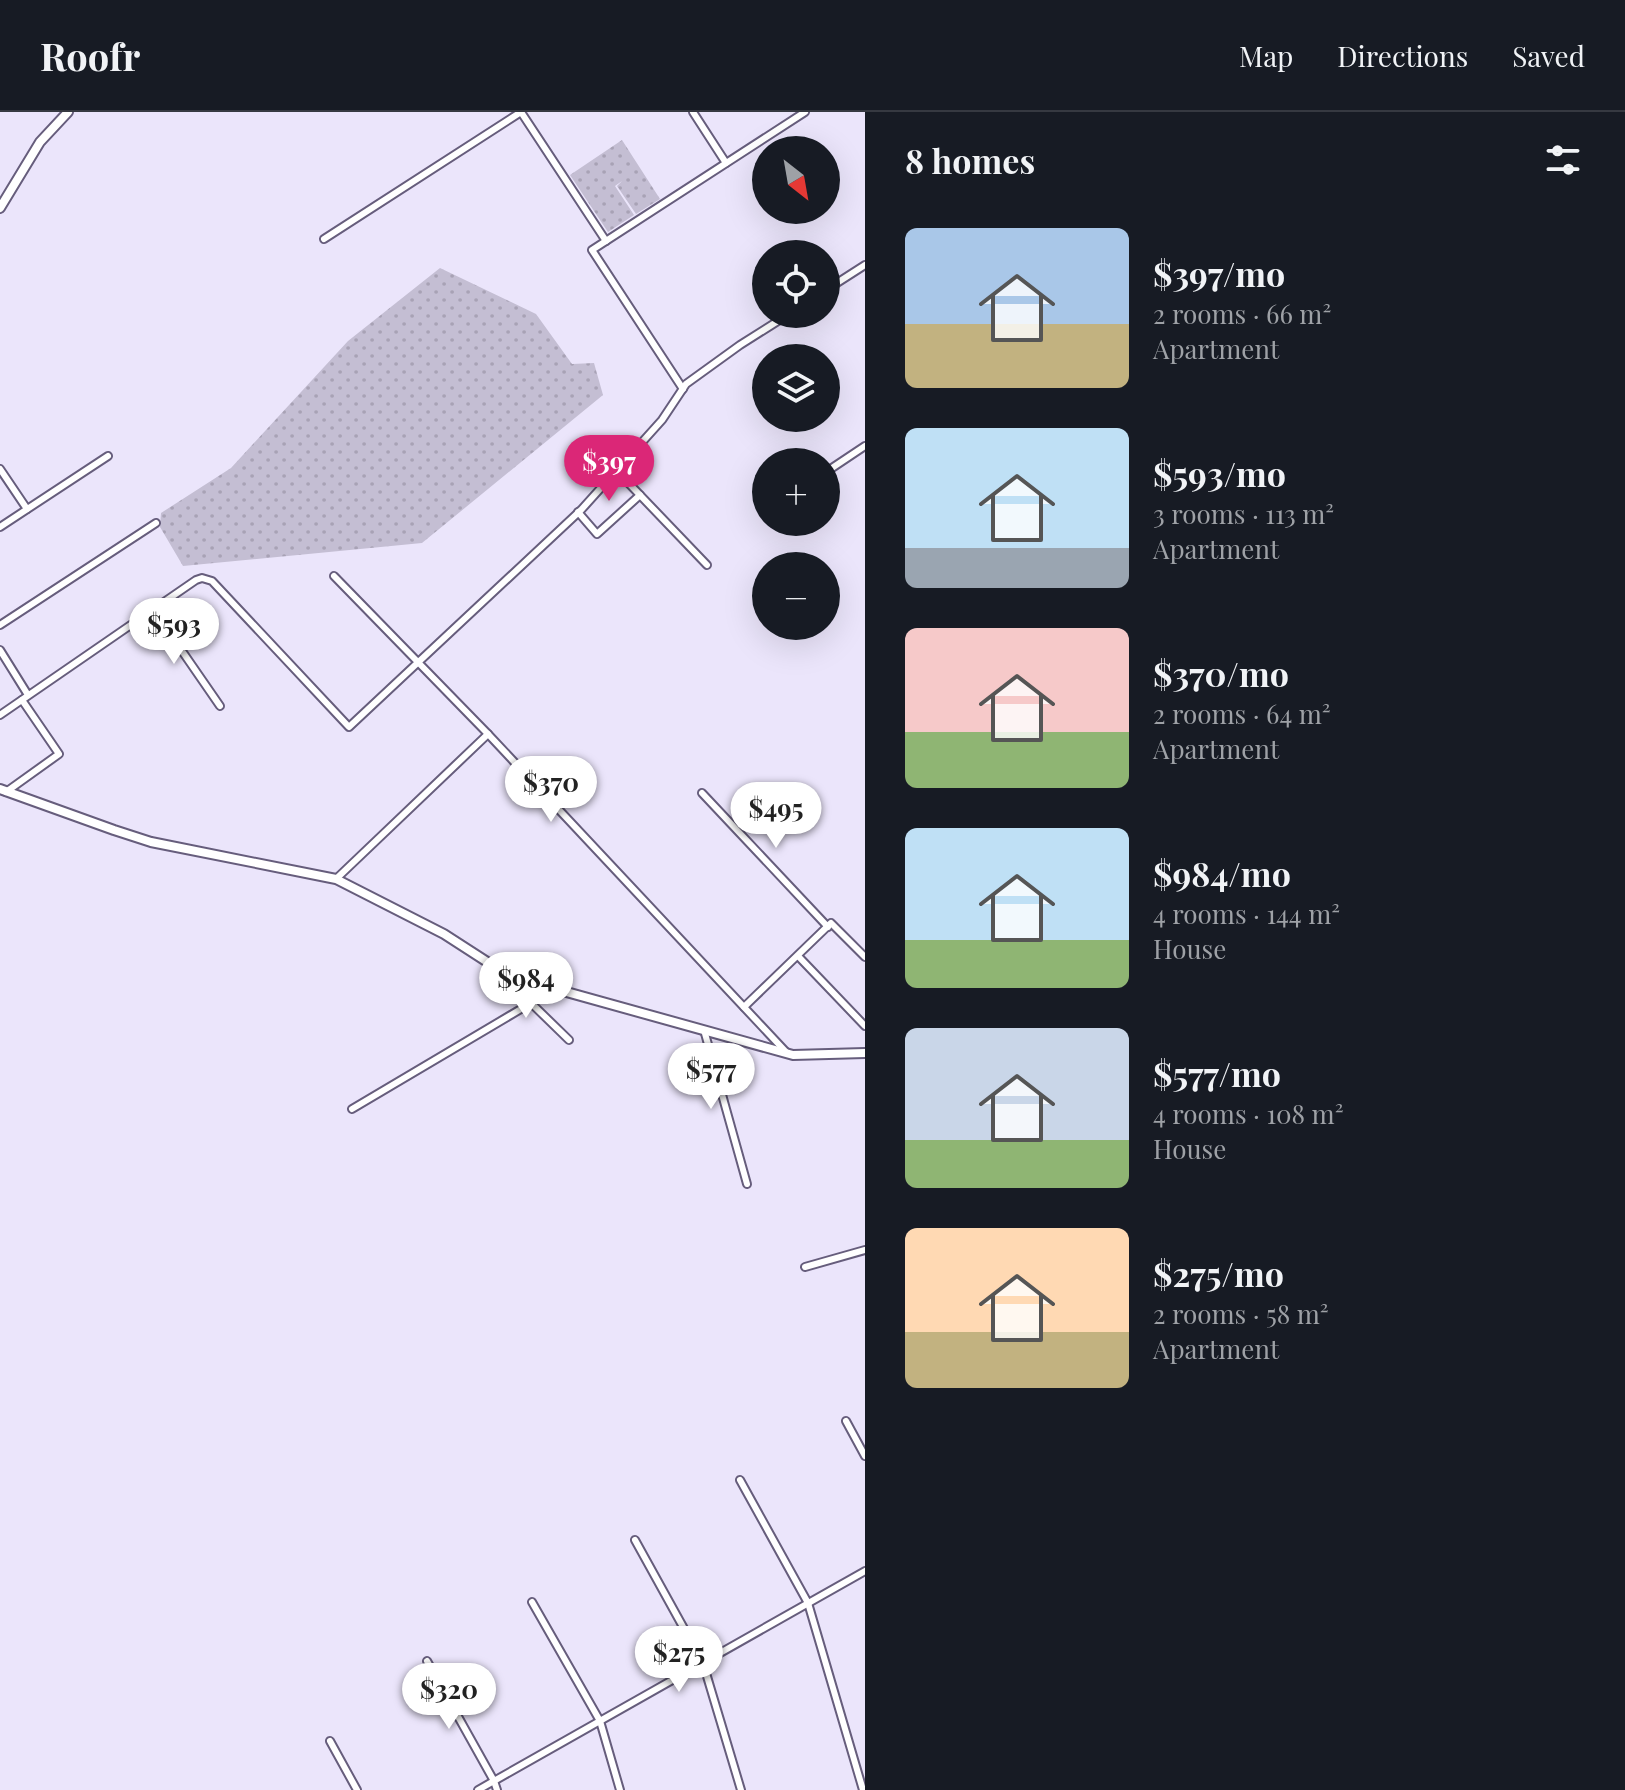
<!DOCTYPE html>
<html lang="en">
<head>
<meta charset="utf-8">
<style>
	body { margin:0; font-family:"Playfair Display",serif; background:#242831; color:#f1f3f6; height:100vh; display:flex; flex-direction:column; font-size:30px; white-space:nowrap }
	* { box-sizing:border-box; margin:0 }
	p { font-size:26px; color:#9ea1a6 }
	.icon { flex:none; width:44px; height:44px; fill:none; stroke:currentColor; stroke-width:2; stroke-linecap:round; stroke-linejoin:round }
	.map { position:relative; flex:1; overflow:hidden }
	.panel { display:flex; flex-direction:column; background:#171b24; width:760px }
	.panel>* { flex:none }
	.needle { width:52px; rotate:149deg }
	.controls { position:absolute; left:752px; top:24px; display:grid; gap:16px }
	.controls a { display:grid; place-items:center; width:88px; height:88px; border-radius:50%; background:#171b24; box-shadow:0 8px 32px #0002; font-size:40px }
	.price { position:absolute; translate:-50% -68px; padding:0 18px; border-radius:28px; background:#fff; color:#222; font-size:26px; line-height:52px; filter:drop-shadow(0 2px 4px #0008) }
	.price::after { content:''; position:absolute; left:50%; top:48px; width:24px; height:18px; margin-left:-12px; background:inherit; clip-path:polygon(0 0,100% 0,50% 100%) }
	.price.selected { background:#db2777; color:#fff }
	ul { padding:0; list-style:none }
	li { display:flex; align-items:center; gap:24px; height:200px; padding:0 40px }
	li span { display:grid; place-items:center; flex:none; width:224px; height:160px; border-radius:12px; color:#555 }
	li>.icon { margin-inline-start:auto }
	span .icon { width:96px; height:96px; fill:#fffc; stroke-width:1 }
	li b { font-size:34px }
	h2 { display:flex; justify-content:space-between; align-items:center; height:96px; padding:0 40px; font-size:34px }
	header { display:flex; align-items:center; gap:48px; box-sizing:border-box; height:112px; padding:0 40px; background:#171b24; border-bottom:2px solid #363941 }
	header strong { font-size:38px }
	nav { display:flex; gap:44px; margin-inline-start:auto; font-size:28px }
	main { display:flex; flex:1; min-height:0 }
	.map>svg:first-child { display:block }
</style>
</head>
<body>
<header>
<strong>Roofr</strong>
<nav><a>Map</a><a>Directions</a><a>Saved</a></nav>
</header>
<main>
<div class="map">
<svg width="865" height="1678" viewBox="0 0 865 1678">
	<defs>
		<pattern id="grass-dots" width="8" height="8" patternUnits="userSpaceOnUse" patternTransform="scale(2)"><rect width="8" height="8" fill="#c4bed3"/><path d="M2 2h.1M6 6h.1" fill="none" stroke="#a8a2b5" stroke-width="1.8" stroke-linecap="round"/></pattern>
	</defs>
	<rect width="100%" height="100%" fill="#ebe5fb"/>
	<!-- grass -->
	<g fill="url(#grass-dots)">
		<path d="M622,28L660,87L636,102L617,74L622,69L615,74L634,103L608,120L570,63Z"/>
		<path d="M440,156L536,202L572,252L594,251L603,283L422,431L183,454L160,415L161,401L231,356L348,229Z"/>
	</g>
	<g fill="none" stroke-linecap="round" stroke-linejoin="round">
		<defs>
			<g id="street">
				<path d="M521,0L606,129"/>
				<path d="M693,0L726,51"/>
				<path d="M324,127L521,0"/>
				<path d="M826,178L865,153"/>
				<path d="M683,277L592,138L805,0"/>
				<path d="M593,334L707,453"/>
				<path d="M0,357L27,397"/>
				<path d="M826,360L865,334"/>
				<path d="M578,400L597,422L640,383"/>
				<path d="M0,415L108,344"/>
				<path d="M334,464L488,622L786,940"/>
				<path d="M153,497L220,594"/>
				<path d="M0,513L156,411"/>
				<path d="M0,538L28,583"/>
				<path d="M0,603L196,468L202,466L212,469L349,615L581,398L662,308L686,272L740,233L789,202"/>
				<path d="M6,680L59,642L22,588"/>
				<path d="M702,681L828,815"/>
				<path d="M336,767L488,622"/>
				<path d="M798,844L865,914"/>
				<path d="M509,864L531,891L569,928"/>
				<path d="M744,895L831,811L865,845"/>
				<path d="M704,918L747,1072"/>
				<path d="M352,997L531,891"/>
				<path d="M805,1155L865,1138"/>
				<path d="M846,1309L865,1344"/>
				<path d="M740,1368L808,1491L863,1678"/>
				<path d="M635,1428L703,1551L741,1678"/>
				<path d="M532,1490L600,1609L620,1678"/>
				<path d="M427,1549L494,1669L497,1678"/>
				<path d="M330,1629L357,1678"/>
				<path d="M478,1678L865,1459"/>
			</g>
			<g id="secondary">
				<path d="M0,96L40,30L68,0"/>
				<path d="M0,677L114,718L151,730L336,767L444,822L509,864L793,943L865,941"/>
			</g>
		</defs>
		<!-- street casing -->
		<use href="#street" stroke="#665d7c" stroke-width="10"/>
		<!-- secondary casing -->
		<use href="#secondary" stroke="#665d7c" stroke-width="12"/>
		<!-- street -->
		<use href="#street" stroke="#fff" stroke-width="6"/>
		<!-- secondary -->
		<use href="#secondary" stroke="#fff" stroke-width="8"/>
	</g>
</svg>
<div class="controls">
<a><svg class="needle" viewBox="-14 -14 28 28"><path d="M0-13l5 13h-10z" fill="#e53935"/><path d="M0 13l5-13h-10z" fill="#9ea1a6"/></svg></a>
<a><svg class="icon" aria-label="locate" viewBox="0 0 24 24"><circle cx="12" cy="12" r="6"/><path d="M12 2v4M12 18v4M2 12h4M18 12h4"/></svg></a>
<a><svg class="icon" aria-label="layers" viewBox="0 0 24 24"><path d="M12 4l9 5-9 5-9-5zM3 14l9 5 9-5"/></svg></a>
<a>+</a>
<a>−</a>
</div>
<b class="price selected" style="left:609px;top:391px">$397</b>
<b class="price" style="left:174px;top:554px">$593</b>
<b class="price" style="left:551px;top:712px">$370</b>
<b class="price" style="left:776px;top:738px">$495</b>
<b class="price" style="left:526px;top:908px">$984</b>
<b class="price" style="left:711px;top:999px">$577</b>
<b class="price" style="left:679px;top:1582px">$275</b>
<b class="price" style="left:449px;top:1619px">$320</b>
</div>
<section class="panel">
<h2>8 homes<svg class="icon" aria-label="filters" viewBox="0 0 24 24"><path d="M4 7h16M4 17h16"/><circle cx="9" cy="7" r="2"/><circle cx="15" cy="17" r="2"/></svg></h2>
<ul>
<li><span style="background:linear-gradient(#a9c7e8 60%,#c2b280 0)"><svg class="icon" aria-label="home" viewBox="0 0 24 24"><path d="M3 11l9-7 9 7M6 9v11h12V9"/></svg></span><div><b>$397/mo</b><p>2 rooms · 66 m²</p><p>Apartment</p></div></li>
<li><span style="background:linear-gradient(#bfe0f5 75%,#9aa5b1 0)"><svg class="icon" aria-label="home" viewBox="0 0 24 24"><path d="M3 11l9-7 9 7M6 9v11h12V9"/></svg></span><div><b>$593/mo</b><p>3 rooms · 113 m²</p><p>Apartment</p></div></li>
<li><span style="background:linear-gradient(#f6c9c9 65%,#8fb573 0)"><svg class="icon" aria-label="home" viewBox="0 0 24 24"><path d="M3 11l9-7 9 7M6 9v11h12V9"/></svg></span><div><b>$370/mo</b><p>2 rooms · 64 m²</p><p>Apartment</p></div></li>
<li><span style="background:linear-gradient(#bfe0f5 70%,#8fb573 0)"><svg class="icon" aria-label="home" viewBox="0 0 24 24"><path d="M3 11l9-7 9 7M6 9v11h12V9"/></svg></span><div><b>$984/mo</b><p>4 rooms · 144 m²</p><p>House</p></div></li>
<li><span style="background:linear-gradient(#c9d6e8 70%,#8fb573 0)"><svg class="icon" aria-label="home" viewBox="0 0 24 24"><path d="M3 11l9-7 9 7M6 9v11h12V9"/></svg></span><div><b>$577/mo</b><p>4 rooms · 108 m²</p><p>House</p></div></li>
<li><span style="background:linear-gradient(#ffd9b3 65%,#c2b280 0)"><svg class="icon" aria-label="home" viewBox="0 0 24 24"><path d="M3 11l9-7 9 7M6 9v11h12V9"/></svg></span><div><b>$275/mo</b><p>2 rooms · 58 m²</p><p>Apartment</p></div></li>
</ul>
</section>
</main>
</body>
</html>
